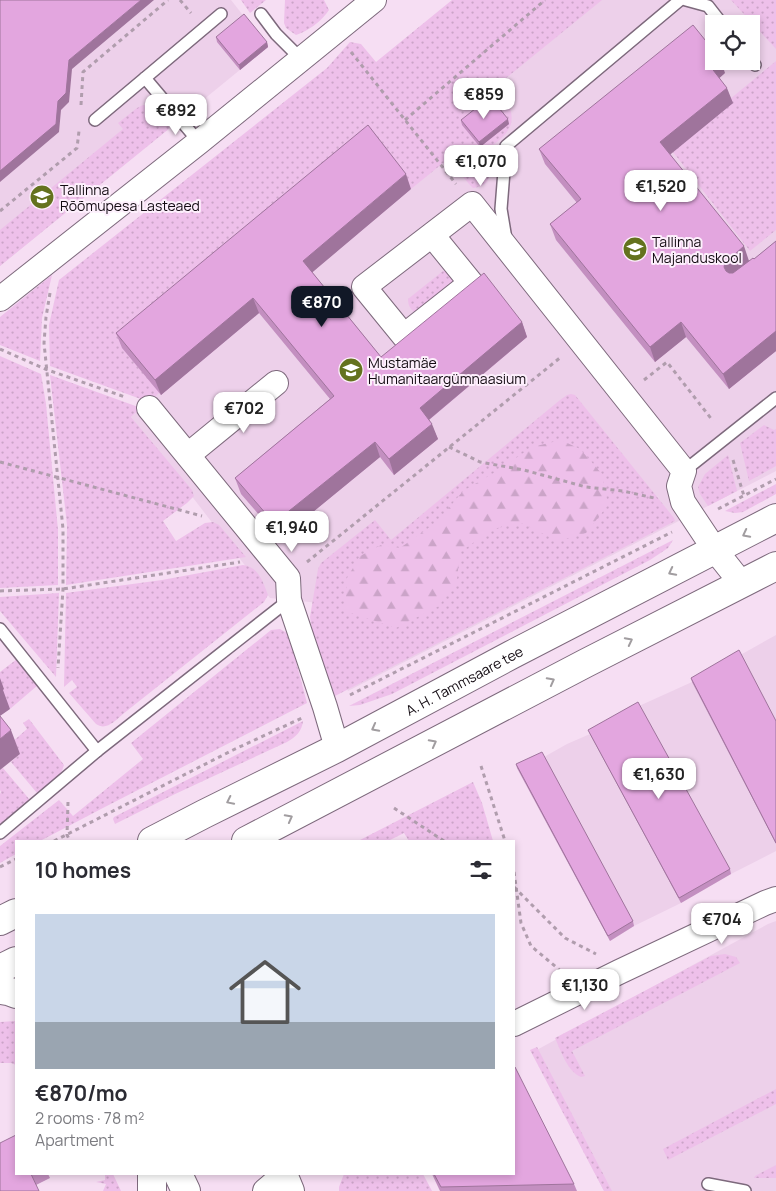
<!DOCTYPE html>
<html lang="en">
<head>
<meta charset="utf-8">
<style>
	body { margin:0; font-family:Manrope,sans-serif; background:#f7f7f7; color:#2b2b33; height:100vh; display:flex; flex-direction:column; font-size:19px; white-space:nowrap }
	* { box-sizing:border-box; margin:0 }
	p { font-size:16px; color:#7c7c81 }
	.icon { flex:none; width:28px; height:28px; fill:none; stroke:currentColor; stroke-width:2; stroke-linecap:round; stroke-linejoin:round }
	.map { position:relative; flex:1; overflow:hidden }
	.side { position:absolute; left:15px; top:840px; width:500px; height:335px; display:flex; flex-direction:column; background:#fff; border-radius:0px; box-shadow:0 2px 8px #0003 }
	.side>* { flex:none }
	.controls { position:absolute; left:705px; top:15px; display:grid; gap:10px }
	.controls a { display:grid; place-items:center; width:55px; height:55px; border-radius:0px; background:#fff; box-shadow:0 2px 8px #0003; font-size:25px }
	.price { position:absolute; translate:-50% -42px; padding:0 11px; border-radius:10px; background:#fff; color:#222; font-size:16px; line-height:32px; filter:drop-shadow(0 1px 2px #0008) }
	.price::after { content:''; position:absolute; left:50%; top:30px; width:15px; height:11px; margin-left:-8px; background:inherit; clip-path:polygon(0 0,100% 0,50% 100%) }
	.price.on { background:#111827; color:#fff }
	ul { padding:0; list-style:none }
	li { display:grid; align-content:center; gap:10px; height:265px; padding:0 20px }
	li+li { border-top:1px solid #e1e1e2 }
	li span { display:grid; place-items:center; height:155px; border-radius:0px; color:#555 }
	li>.icon { margin-inline-start:auto }
	span .icon { width:90px; height:90px; fill:#fffc; stroke-width:1 }
	li b { font-size:21px }
	h2 { display:flex; justify-content:space-between; align-items:center; height:60px; padding:0 20px; font-size:21px }
	.map>svg:first-child { display:block }
</style>
</head>
<body>
<div class="map">
<svg width="776" height="1191" viewBox="0 0 776 1191">
	<defs>
		<pattern id="grass-dots" width="8" height="8" patternUnits="userSpaceOnUse" patternTransform="scale(1.25)"><rect width="8" height="8" fill="#eec0ea"/><path d="M2 2h.1M6 6h.1" fill="none" stroke="#cba4c8" stroke-width="1.8" stroke-linecap="round"/></pattern>
		<pattern id="forest-firs" width="22" height="20" patternUnits="userSpaceOnUse" patternTransform="scale(1.25)"><rect width="22" height="20" fill="#eec0ea"/><path d="M5 1l3.5 6h-7zM16 11l3.5 6h-7z" fill="#cba4c8"/></pattern>
	</defs>
	<rect width="100%" height="100%" fill="#f6def3"/>
	<!-- built -->
	<g fill="#edd0ea" fill-rule="evenodd">
		<path d="M0,0H231L268,47L0,266Z"/>
		<path d="M574,0H758L776,11V471L348,691L319,603L270,598L131,417L149,402L401,133ZM714,24H751V61H714Z"/>
		<path d="M776,635V851L731,874L681,903L634,926L610,941L517,768L544,757L567,744L590,734L639,706L692,682Z"/>
		<path d="M776,921V1191H604L533,1052L768,924Z"/>
	</g>
	<!-- grass -->
	<g fill="url(#grass-dots)">
		<path d="M241,0H266L250,13Z"/>
		<path d="M285,0H324L329,10C322,21 308,31 296,35L286,28L284,23Z"/>
		<path d="M452,0H602L495,87C499,93 506,99 509,106C519,130 499,140 483,153C492,168 495,185 473,188L469,184L448,159L411,189L374,141L159,393L149,402L50,366L49,325L59,280L327,68L350,42L361,44L376,62Z"/>
		<path d="M731,0H776V49Z"/>
		<path d="M776,61V230L750,251L673,152L732,103L730,99Z"/>
		<path d="M143,105C155,104 162,119 170,128L0,266V230L123,129L118,123L137,108Z"/>
		<path d="M443,271H448L456,279L419,314C412,312 408,307 408,299Z"/>
		<path d="M52,275L42,318L40,361L0,345V317Z"/>
		<path d="M0,356L41,374L46,404L58,530V585L0,588Z"/>
		<path d="M50,375L141,408L131,417L192,490L194,496L187,503L163,521L176,541L205,523L213,522L219,525L246,557L66,585L67,525Z"/>
		<path d="M571,394L575,395L674,518L675,521L335,696L312,631L310,617L318,569L321,563L375,520L391,540L560,400L567,395Z"/>
		<path d="M764,425L774,430L776,429V466L749,481L740,443Z"/>
		<path d="M728,455L737,491L708,506L700,494L698,487L705,474Z"/>
		<path d="M776,484V494L743,512L735,513L725,511Z"/>
		<path d="M673,540L668,548L650,560L392,694L360,705L349,706Z"/>
		<path d="M243,565C259,567 263,582 268,595L264,602L123,714C115,721 106,731 96,724L69,693L77,687L72,680L64,687L66,593L162,580Z"/>
		<path d="M59,593L56,677L0,611V597Z"/>
		<path d="M280,629L287,633L294,654L307,703L101,809L40,841H16V854L0,863V846L59,800L73,816L143,759L131,743L271,630Z"/>
		<path d="M17,659L38,685L10,709L0,693V672Z"/>
		<path d="M29,719L64,765C61,778 47,786 37,793L11,762L20,754L11,743L27,729L23,723Z"/>
		<path d="M303,721C302,731 296,737 287,742L173,795L115,824L113,819L114,817Z"/>
		<path d="M3,768L30,800L0,824V794L1,792L0,790V770Z"/>
		<path d="M473,782L482,803L493,841H409L404,833L388,841H358Z"/>
		<path d="M725,954L736,957L740,963L572,1051L585,1076L581,1077C567,1071 561,1051 555,1038L711,956Z"/>
		<path d="M16,1021V1065L11,1063H0V1022Z"/>
		<path d="M537,1047L612,1191H604L530,1050Z"/>
		<path d="M776,1089V1104L668,1160L663,1149Z"/>
		<path d="M776,1165V1178H754L755,1176Z"/>
		<path d="M105,1174H113L121,1191H103L106,1184L96,1182L105,1180Z"/>
		<path d="M344,1174H423L432,1191H339V1187Z"/>
	</g>
	<!-- forest -->
	<path fill="url(#forest-firs)" d="M561,440L580,449L602,474L608,505L586,533L558,541L521,523L493,529L460,552L457,579L439,606L396,628L345,611L347,578L360,556L381,545L400,548L437,522L463,491L497,471L532,447Z"/>
	<g fill="none" stroke-linecap="round" stroke-linejoin="round">
		<defs>
			<g id="lane">
				<path d="M686,0L708,6L722,24"/>
				<path d="M261,14L276,34L301,59"/>
				<path d="M751,60L755,65"/>
				<path d="M145,78L221,14"/>
				<path d="M95,120L145,78L199,142"/>
				<path d="M506,239L501,209L506,146L680,0"/>
				<path d="M684,471L776,398"/>
				<path d="M0,629L97,751"/>
				<path d="M0,833L97,751L289,600"/>
				<path d="M708,1184L745,1191"/>
			</g>
			<g id="street">
				<path d="M432,235L471,283L404,336L364,287L472,204L684,471L679,486L683,502L715,550L742,584"/>
				<path d="M0,299L199,142L374,0"/>
				<path d="M149,408L288,578L289,600L325,707L337,748"/>
				<path d="M188,455L276,383"/>
				<path d="M514,1024L619,972L765,903L776,899"/>
				<path d="M265,1191L285,1174"/>
			</g>
			<g id="secondary">
				<path d="M178,1174L186,1191"/>
				<path d="M283,1174L290,1191"/>
				<path d="M152,1191V1174"/>
			</g>
			<g id="primary">
				<path id="s1" d="M152,841L204,814L337,748L511,655L776,518"/>
				<path d="M246,841L586,663L776,566"/>
				<path d="M0,921L16,913"/>
				<path d="M0,969L16,961"/>
				<path d="M0,990L8,991L16,994"/>
			</g>
		</defs>
		<!-- lane casing -->
		<use href="#lane" stroke="#7d697c" stroke-width="14"/>
		<!-- street casing -->
		<use href="#street" stroke="#7d697c" stroke-width="26"/>
		<!-- secondary casing -->
		<use href="#secondary" stroke="#7d697c" stroke-width="30"/>
		<!-- primary casing -->
		<use href="#primary" stroke="#7d697c" stroke-width="30"/>
		<!-- path -->
		<g stroke="#b09dad" stroke-width="3" stroke-dasharray="4 4" stroke-linecap="butt">
			<path d="M180,0L191,13"/>
			<path d="M351,52L456,184"/>
			<path d="M81,105L83,72L168,0"/>
			<path d="M405,120L545,0"/>
			<path d="M0,211L77,148L79,131"/>
			<path d="M50,293L46,317L44,343L63,529V589L58,668"/>
			<path d="M0,349L45,369L125,397"/>
			<path d="M644,380L667,362L713,421"/>
			<path d="M449,447L480,462L524,470L586,487L623,491L654,498"/>
			<path d="M733,460L744,496"/>
			<path d="M0,462L202,516"/>
			<path d="M718,509L776,479"/>
			<path d="M307,562L561,357"/>
			<path d="M0,591L63,589L240,562"/>
			<path d="M350,695L672,532"/>
			<path d="M481,766L505,841"/>
			<path d="M68,802L67,835L70,841"/>
			<path d="M394,808L444,841"/>
			<path d="M54,841L233,750L302,718"/>
			<path d="M0,867L16,859"/>
			<path d="M514,872L521,923L531,946L562,972"/>
			<path d="M514,887L565,938L596,954"/>
		</g>
		<!-- lane -->
		<use href="#lane" stroke="#fff" stroke-width="11"/>
		<!-- street -->
		<use href="#street" stroke="#fff" stroke-width="24"/>
		<!-- secondary -->
		<use href="#secondary" stroke="#fff" stroke-width="28"/>
		<!-- primary -->
		<use href="#primary" stroke="#fff" stroke-width="28"/>
	</g>
	<!-- wall -->
	<g fill="#c38fc0">
		<path d="M216,37L267,42L268,47L240,70L217,42Z"/>
		<path d="M725,73L719,78L733,103L670,154L749,261L754,259L776,241V351L729,389L686,337L655,362L556,240L550,224L577,203L545,164L539,149Z"/>
		<path d="M461,120L509,124L480,147L462,125Z"/>
		<path d="M411,189L312,272L381,357L522,322L527,337L429,420L438,439L394,475L380,457L280,539L241,494L235,478L330,399L259,313L161,395L122,348L116,333Z"/>
		<path d="M691,678L776,721V844L692,682Z"/>
		<path d="M588,730L730,869L731,874L681,903L590,734Z"/>
		<path d="M516,764L633,921L634,926L610,941L517,768Z"/>
		<path d="M16,1174H48L50,1178L36,1185Z"/>
		<path d="M432,1174H514L574,1184L577,1191H440Z"/>
	</g>
	<!-- shaded-wall -->
	<g fill="#9f749c">
		<path d="M141,0H154L72,69L69,102L61,110L59,132L0,182V171L58,101L69,60Z"/>
		<path d="M267,42L268,47L240,70L239,65Z"/>
		<path d="M716,61H721L725,73L715,82L710,66Z"/>
		<path d="M727,88L733,103L666,158L660,142Z"/>
		<path d="M508,119L509,124L480,147L479,142Z"/>
		<path d="M406,174L411,189L308,276L303,261Z"/>
		<path d="M744,246L749,261L730,278L724,267L725,263Z"/>
		<path d="M253,298L259,313L161,395L155,380Z"/>
		<path d="M522,322L527,337L425,423L420,408Z"/>
		<path d="M681,322L686,337L655,362L650,347Z"/>
		<path d="M776,331V351L729,389L723,374Z"/>
		<path d="M432,424L438,439L394,475L389,459Z"/>
		<path d="M375,442L380,457L280,539L274,523Z"/>
		<path d="M0,678L4,689L3,690L10,709L0,716Z"/>
		<path d="M11,730L20,754L0,770V739Z"/>
	</g>
	<!-- building -->
	<g fill="#e3a6df" stroke="#9f749c">
		<path d="M0,0H141L69,60L66,93L58,101L56,124L0,171Z"/>
		<path d="M244,14L267,42L239,65L216,37Z"/>
		<path d="M693,25L714,51V61H716L710,66L727,88L660,142L744,246L725,263L724,267L726,271L729,273H733L753,258L754,259L776,241V331L723,374L681,322L650,347L550,224L581,199L539,149Z"/>
		<path d="M490,97L508,119L479,142L461,120Z"/>
		<path d="M368,125L406,174L303,261L381,357L484,273L522,322L420,408L432,424L389,459L375,442L274,523L235,478L334,396L253,298L155,380L116,333Z"/>
		<path d="M739,650L776,721V843L691,678Z"/>
		<path d="M638,702L730,869L679,898L588,730Z"/>
		<path d="M0,716L11,730L0,739Z"/>
		<path d="M542,752L633,921L608,936L516,764Z"/>
		<path d="M515,1067L574,1184L441,1187L434,1174H514V1068Z"/>
		<path d="M16,1135V1174H31L39,1191H0V1143Z"/>
	</g>
	<!-- one-way arrows -->
	<defs><path id="oneway-chevron" d="M-2-3.5L2.5 0L-2 3.5" fill="none" stroke-width="1.6" stroke-linecap="round" stroke-linejoin="round" transform="scale(1.25)"/></defs>
	<g stroke="#a19da0">
		<use href="#oneway-chevron" transform="translate(746 534) rotate(153)"/>
		<use href="#oneway-chevron" transform="translate(672 572) rotate(153)"/>
		<use href="#oneway-chevron" transform="translate(629 641) rotate(-27)"/>
		<use href="#oneway-chevron" transform="translate(551 681) rotate(-28)"/>
		<use href="#oneway-chevron" transform="translate(375 728) rotate(152)"/>
		<use href="#oneway-chevron" transform="translate(433 743) rotate(-28)"/>
		<use href="#oneway-chevron" transform="translate(230 801) rotate(154)"/>
		<use href="#oneway-chevron" transform="translate(289 818) rotate(-28)"/>
	</g>
	<!-- icons -->
	<defs>
		<symbol id="school-disc" viewBox="-11 -11 22 22"><circle r="9.5" fill="#64721e" stroke="#fdeffc"/><path d="M0-5L7-2L0 1L-7-2ZM-4 1L0 2.5L4 1V4Q0 6-4 4Z" fill="#fff"/></symbol>
		<symbol id="university-disc" viewBox="-11 -11 22 22"><circle r="9.5" fill="#64721e" stroke="#fdeffc"/><path d="M0-5L7-2L0 1L-7-2ZM-4 1L0 2.5L4 1V4Q0 6-4 4Z" fill="#fff"/></symbol>
	</defs>
	<g fill-rule="evenodd">
		<use href="#school-disc" x="28" y="183" width="28" height="28"/>
		<use href="#university-disc" x="621" y="235" width="28" height="28"/>
		<use href="#school-disc" x="337" y="356" width="28" height="28"/>
	</g>
	<g text-anchor="middle" dominant-baseline="central" stroke-width="4" stroke-linejoin="round" paint-order="stroke">
		<!-- poi labels -->
		<g font-size="14" fill="#130b12" stroke="#fdeffc" text-anchor="start">
			<text x="60" y="189">Tallinna<tspan x="60" dy="16">Rõõmupesa Lasteaed</tspan></text>
			<text x="652" y="241">Tallinna<tspan x="652" dy="16">Majanduskool</tspan></text>
			<text x="368" y="362">Mustamäe<tspan x="368" dy="16">Humanitaargümnaasium</tspan></text>
		</g>
		<!-- street labels -->
		<g font-size="14" fill="#130b12" stroke="#fdeffc">
			<text stroke="none"><textPath href="#s1" startOffset="351">A. H. Tammsaare tee</textPath></text>
		</g>
	</g>
</svg>
<div class="controls">
<a><svg class="icon" aria-label="locate" viewBox="0 0 24 24"><circle cx="12" cy="12" r="6"/><path d="M12 2v4M12 18v4M2 12h4M18 12h4"/></svg></a>
</div>
<b class="price" style="left:484px;top:120px">€859</b>
<b class="price" style="left:176px;top:136px">€892</b>
<b class="price" style="left:481px;top:187px">€1,070</b>
<b class="price" style="left:661px;top:212px">€1,520</b>
<b class="price on" style="left:322px;top:328px">€870</b>
<b class="price" style="left:244px;top:434px">€702</b>
<b class="price" style="left:292px;top:553px">€1,940</b>
<b class="price" style="left:659px;top:800px">€1,630</b>
<b class="price" style="left:722px;top:945px">€704</b>
<b class="price" style="left:585px;top:1011px">€1,130</b>
<section class="side">
<h2>10 homes<svg class="icon" aria-label="filters" viewBox="0 0 24 24"><path d="M4 7h16M4 17h16"/><circle cx="9" cy="7" r="2"/><circle cx="15" cy="17" r="2"/></svg></h2>
<ul>
<li><span style="background:linear-gradient(#c9d6e8 70%,#9aa5b1 0)"><svg class="icon" aria-label="home" viewBox="0 0 24 24"><path d="M3 11l9-7 9 7M6 9v11h12V9"/></svg></span><div><b>€870/mo</b><p>2 rooms · 78 m²</p><p>Apartment</p></div></li>
</ul>
</section>
</div>
</body>
</html>
